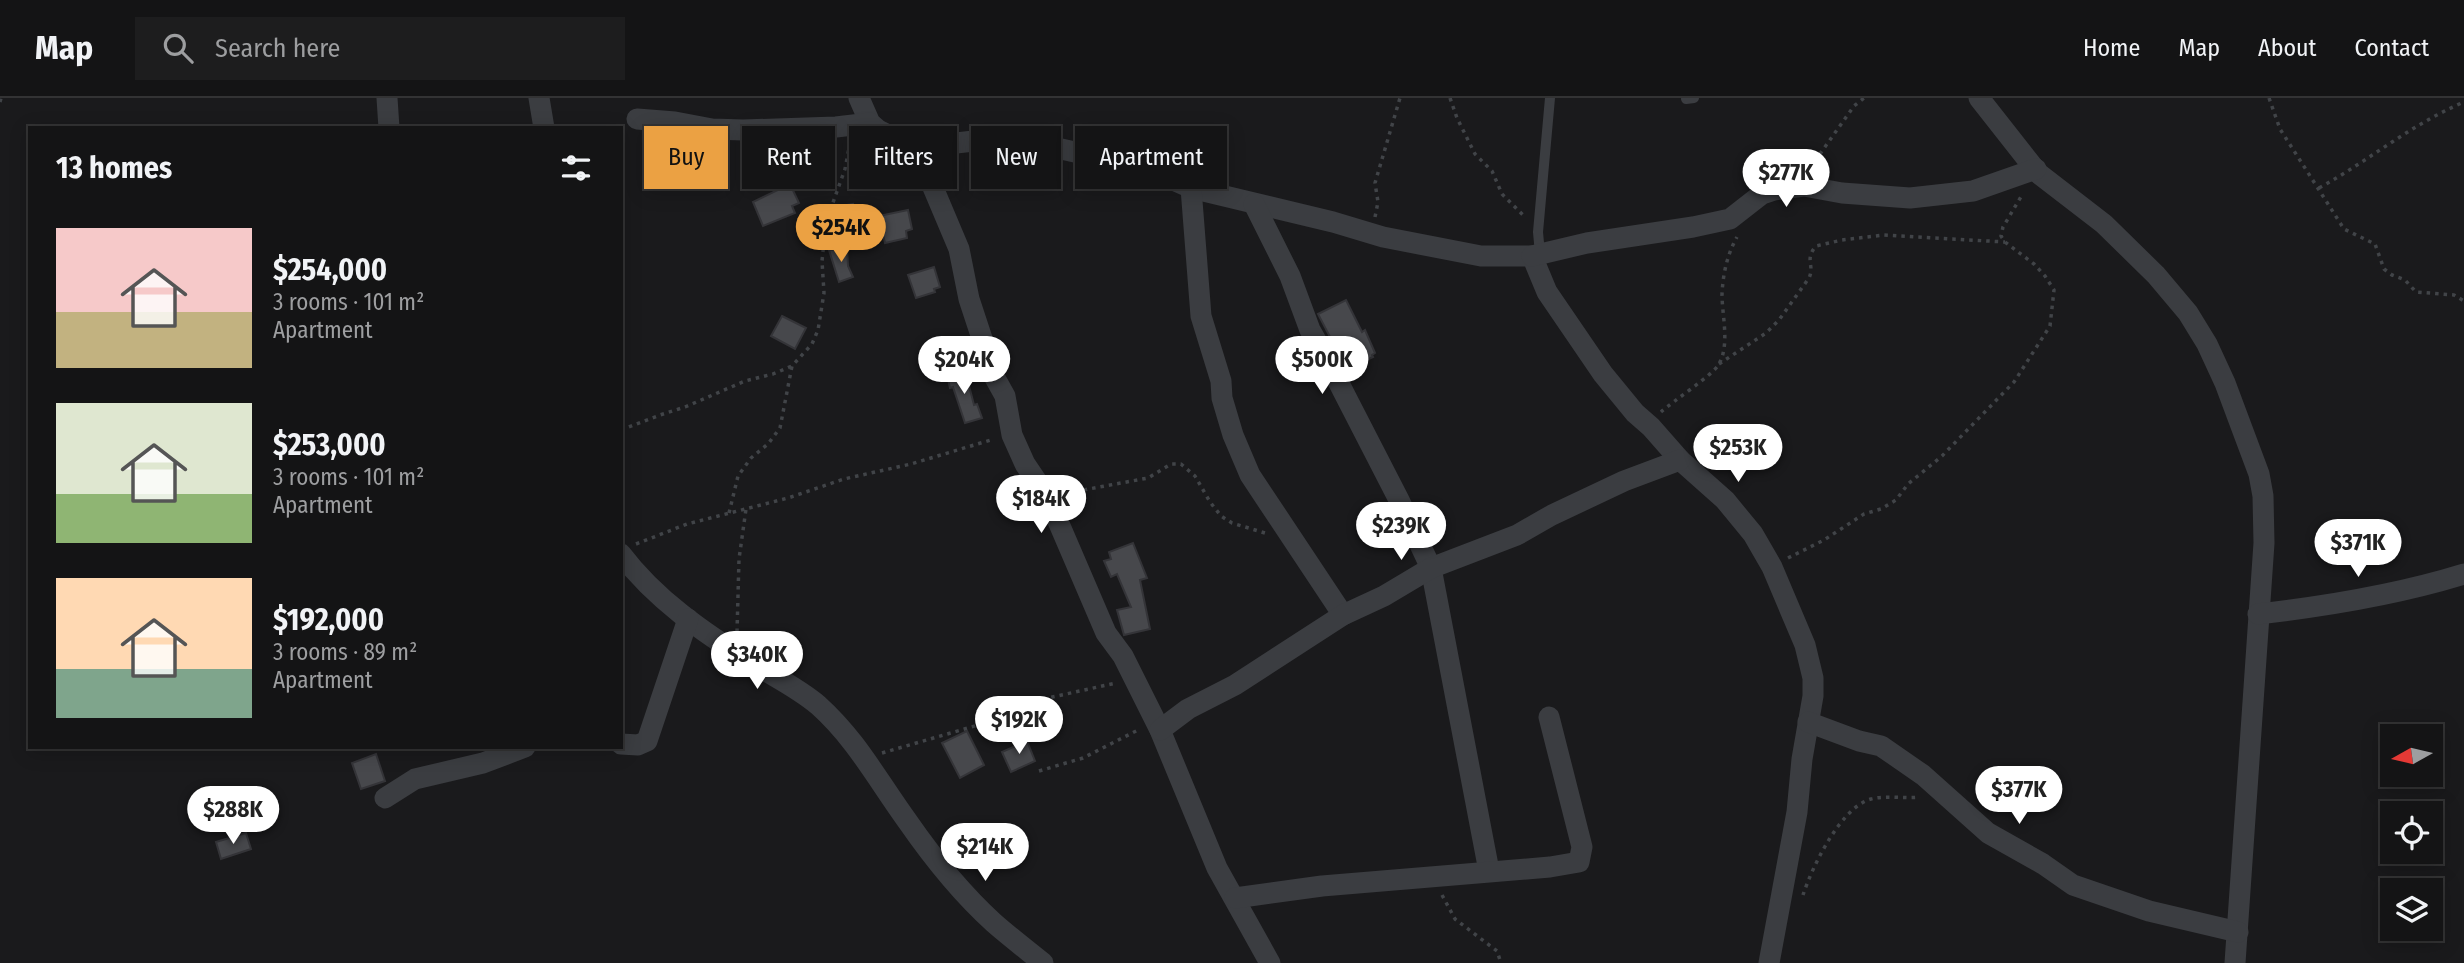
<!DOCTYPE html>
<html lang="en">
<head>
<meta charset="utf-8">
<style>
	body { margin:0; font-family:"Fira Sans Condensed",sans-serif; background:#1d1d1e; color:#f1f3f6; height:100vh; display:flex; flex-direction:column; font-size:26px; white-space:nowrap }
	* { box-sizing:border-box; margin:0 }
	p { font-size:23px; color:#9d9ea0 }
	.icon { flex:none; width:38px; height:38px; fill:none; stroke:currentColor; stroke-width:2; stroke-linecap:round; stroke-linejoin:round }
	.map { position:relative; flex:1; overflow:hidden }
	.panel { position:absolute; left:28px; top:28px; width:595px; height:623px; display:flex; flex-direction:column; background:#141415; border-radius:0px; box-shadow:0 4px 18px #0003,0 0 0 2px #333334 }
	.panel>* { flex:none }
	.guide { position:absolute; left:644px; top:28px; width:665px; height:63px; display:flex; gap:14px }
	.needle { width:46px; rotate:262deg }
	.fabs { position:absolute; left:2380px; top:626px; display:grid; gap:14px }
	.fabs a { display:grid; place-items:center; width:63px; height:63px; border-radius:0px; background:#141415; box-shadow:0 4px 18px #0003,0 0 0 2px #333334; font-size:35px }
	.price { position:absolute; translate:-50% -60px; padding:0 16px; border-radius:24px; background:#fff; color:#222; font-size:23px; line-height:46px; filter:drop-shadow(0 2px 4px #0008) }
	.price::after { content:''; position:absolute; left:50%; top:42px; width:21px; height:16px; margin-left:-10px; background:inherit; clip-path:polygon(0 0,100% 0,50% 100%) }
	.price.on { background:#eba143; color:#111 }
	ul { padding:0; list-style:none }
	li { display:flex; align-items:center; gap:21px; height:175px; padding:0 28px }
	li span { display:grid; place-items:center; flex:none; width:196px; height:140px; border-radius:0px; color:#555 }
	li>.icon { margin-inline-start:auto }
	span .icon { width:84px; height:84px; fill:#fffc; stroke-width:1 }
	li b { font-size:30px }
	h2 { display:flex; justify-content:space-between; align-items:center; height:84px; padding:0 28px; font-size:30px }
	.pill { padding:0 24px; border-radius:0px; background:#141415; box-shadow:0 4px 18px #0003,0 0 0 2px #333334; font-size:24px; line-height:63px }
	.pill.on { background:#eba143; color:#111 }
	header { display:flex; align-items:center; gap:42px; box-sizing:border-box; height:98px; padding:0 35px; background:#141415; border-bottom:2px solid #333334 }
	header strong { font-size:33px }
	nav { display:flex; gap:38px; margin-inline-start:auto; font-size:24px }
	.search { width:490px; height:63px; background:#1d1d1e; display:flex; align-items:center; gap:18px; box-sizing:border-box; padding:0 24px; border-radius:0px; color:#9d9ea0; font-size:26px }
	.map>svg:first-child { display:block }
</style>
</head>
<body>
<header>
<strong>Map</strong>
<div class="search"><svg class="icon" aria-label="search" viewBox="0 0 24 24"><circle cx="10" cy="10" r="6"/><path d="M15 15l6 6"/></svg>Search here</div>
<nav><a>Home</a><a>Map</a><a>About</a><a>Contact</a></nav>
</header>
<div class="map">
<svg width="2464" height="865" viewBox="0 0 2464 865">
	<rect width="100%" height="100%" fill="#1a1a1c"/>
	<!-- building -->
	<g fill="#47484c" stroke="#343438" stroke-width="2">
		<path d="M790,86L799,105L792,108L795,115L763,128L753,104Z"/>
		<path d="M853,106L855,139L837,140L834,109Z"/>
		<path d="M908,112L912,131L906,133L907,140L885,145L879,118Z"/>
		<path d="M847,150L848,168L853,179L839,184L829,152Z"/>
		<path d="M934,169L940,189L934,191L935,194L916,200L908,177Z"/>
		<path d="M1346,202L1362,234L1365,232L1375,255L1372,257L1373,259L1354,268L1353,264L1347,267L1343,259L1341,260L1318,216Z"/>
		<path d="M782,218L806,230L795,251L771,238Z"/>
		<path d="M965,272L974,307L977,306L982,320L965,325L953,289L950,290L947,277Z"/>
		<path d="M1133,445L1147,480L1140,482L1150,531L1124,537L1117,512L1131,509L1117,476L1111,479L1104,463L1111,461L1109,454Z"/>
		<path d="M967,633L984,667L960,680L942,645Z"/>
		<path d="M1027,643L1035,663L1011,674L1002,654Z"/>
		<path d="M376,656L385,683L361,691L352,665Z"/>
		<path d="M246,735L251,751L221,761L216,744Z"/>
	</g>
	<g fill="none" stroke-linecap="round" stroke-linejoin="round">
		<!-- path -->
		<g stroke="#414448" stroke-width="3.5" stroke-dasharray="3.5 5" stroke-linecap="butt">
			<path d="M1450,0L1457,20L1475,56L1492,73L1502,96L1525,119"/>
			<path d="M2269,0L2280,31L2344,131L2375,146L2384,171L2392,177L2405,182L2416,194L2454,197L2464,203"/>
			<path d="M0,4L1,0"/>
			<path d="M1810,70L1854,8L1864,0"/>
			<path d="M2319,90C2370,62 2410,27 2464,4"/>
			<path d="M1375,119L1378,104L1375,85L1400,0"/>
			<path d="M1719,266L1766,235L1779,222L1809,180C1815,167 1804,162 1816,148L1842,142L1884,137L2005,144"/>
			<path d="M1661,314C1673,303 1713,277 1719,266C1730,246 1722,218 1722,196C1723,176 1727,157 1737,139"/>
			<path d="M621,332L660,317L685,309L745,283L773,276L792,268"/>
			<path d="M1067,395L1148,380L1171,366H1181L1195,378L1210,404L1221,418L1232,425L1265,435"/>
			<path d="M729,415L738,378L751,360L768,346L780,330L792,268L812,246L818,232L824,195L822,163L826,124L845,71L850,45"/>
			<path d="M636,446L687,426L788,400L844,381L911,366L994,341"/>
			<path d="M1788,460L1824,442L1864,416L1881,411L1896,402L1908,386L1942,358L2014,284L2050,228L2054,192L2045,178L2034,166L2005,144L2001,138L2003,129L2022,97"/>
			<path d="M737,534L739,461L746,411"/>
			<path d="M882,655L1009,618L1048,600L1116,585"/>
			<path d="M1039,673L1083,660L1140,631"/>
			<path d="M1442,797L1455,821L1497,853L1501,865"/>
			<path d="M1803,797C1812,769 1841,709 1871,701C1886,697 1905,701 1920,699"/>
		</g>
		<!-- service -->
		<g stroke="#3b3d41" stroke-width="10">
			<path d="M1686,1L1694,0"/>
			<path d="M1540,156L1538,134L1550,0"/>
		</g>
		<!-- minor -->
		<g stroke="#3b3d41" stroke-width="21">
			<path d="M387,0L389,30"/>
			<path d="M539,0L544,30"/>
			<path d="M859,0L870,25L878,32L894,40L929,80L959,151L969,201L995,280L1005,298L1012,337L1025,366L1048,400L1106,535L1123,558L1160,632L1217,770L1270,865"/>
			<path d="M1979,0L2038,75L2104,126L2156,177L2188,215L2207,246L2225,285L2259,376L2263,398L2264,445L2235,865"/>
			<path d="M637,21L675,24L712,31L743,32L836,29L870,25"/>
			<path d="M904,51L991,41L1039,46L1146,70L1191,90L1333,124L1383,139L1481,158H1532L1547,194L1603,276L1635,315L1651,329L1680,362L1725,402L1753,436L1772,469L1805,547L1813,580V598L1802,661L1797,714L1769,865"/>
			<path d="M1191,90L1201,218L1221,283L1222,300L1233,337L1250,377L1343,517"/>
			<path d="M1254,106L1290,178L1310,232L1327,262L1399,402L1431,470L1489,773"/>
			<path d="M1532,158L1587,145L1693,129L1730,121L1762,96L1774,92L1804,88L1842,95L1910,100L1973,93L2036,71"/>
			<path d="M621,456C655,501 704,535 751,564C773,578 798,590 818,607C857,642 878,683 908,724C933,760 961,795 994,825C1010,839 1027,852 1043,865"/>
			<path d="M2258,516C2328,508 2396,497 2464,476"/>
			<path d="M1808,624L1859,643L1881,648L1923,677L1988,735L2043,766L2073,787L2149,813L2238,834"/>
			<path d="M1160,632L1188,611L1235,587L1343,517L1384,498L1431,470L1517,437L1552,417L1624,383L1680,362"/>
			<path d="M621,646L638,647L647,643L688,521"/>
			<path d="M385,700L415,681L483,665L525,649"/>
			<path d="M1235,800L1322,788L1550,769L1579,764L1582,749L1549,619"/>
		</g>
	</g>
</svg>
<div class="fabs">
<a><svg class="needle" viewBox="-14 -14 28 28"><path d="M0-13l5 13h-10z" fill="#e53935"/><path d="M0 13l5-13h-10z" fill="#9d9ea0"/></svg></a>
<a><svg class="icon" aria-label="locate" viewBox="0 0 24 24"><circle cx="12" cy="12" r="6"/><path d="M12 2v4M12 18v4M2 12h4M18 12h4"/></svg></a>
<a><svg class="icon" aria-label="layers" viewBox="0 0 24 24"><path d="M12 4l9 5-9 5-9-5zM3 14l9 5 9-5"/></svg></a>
</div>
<b class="price" style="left:1786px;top:111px">$277K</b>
<b class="price on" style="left:841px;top:166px">$254K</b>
<b class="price" style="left:964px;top:298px">$204K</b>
<b class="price" style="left:1322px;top:298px">$500K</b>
<b class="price" style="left:1738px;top:386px">$253K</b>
<b class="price" style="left:1041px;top:437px">$184K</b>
<b class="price" style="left:1401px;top:464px">$239K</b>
<b class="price" style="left:2358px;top:481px">$371K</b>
<b class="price" style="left:757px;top:593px">$340K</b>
<b class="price" style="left:1019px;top:658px">$192K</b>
<b class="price" style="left:2019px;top:728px">$377K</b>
<b class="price" style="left:233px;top:748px">$288K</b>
<b class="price" style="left:985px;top:785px">$214K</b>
<div class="guide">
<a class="pill on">Buy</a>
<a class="pill">Rent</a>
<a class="pill">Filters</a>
<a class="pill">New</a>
<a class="pill">Apartment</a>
</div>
<section class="panel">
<h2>13 homes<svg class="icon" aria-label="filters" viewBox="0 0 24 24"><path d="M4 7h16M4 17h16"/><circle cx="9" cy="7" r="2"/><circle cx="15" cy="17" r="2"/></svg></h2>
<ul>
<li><span style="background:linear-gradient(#f6c9c9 60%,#c2b280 0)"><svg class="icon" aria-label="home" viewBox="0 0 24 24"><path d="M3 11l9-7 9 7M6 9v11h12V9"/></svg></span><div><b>$254,000</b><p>3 rooms · 101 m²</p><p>Apartment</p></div></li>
<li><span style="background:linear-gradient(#dfe7d0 65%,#8fb573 0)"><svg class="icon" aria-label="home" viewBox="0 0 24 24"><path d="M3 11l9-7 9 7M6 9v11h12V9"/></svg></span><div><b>$253,000</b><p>3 rooms · 101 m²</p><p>Apartment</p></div></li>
<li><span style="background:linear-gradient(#ffd9b3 65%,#7fa58c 0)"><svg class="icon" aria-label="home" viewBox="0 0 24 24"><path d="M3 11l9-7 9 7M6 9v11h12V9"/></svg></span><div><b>$192,000</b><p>3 rooms · 89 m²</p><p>Apartment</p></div></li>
</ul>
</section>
</div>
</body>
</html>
